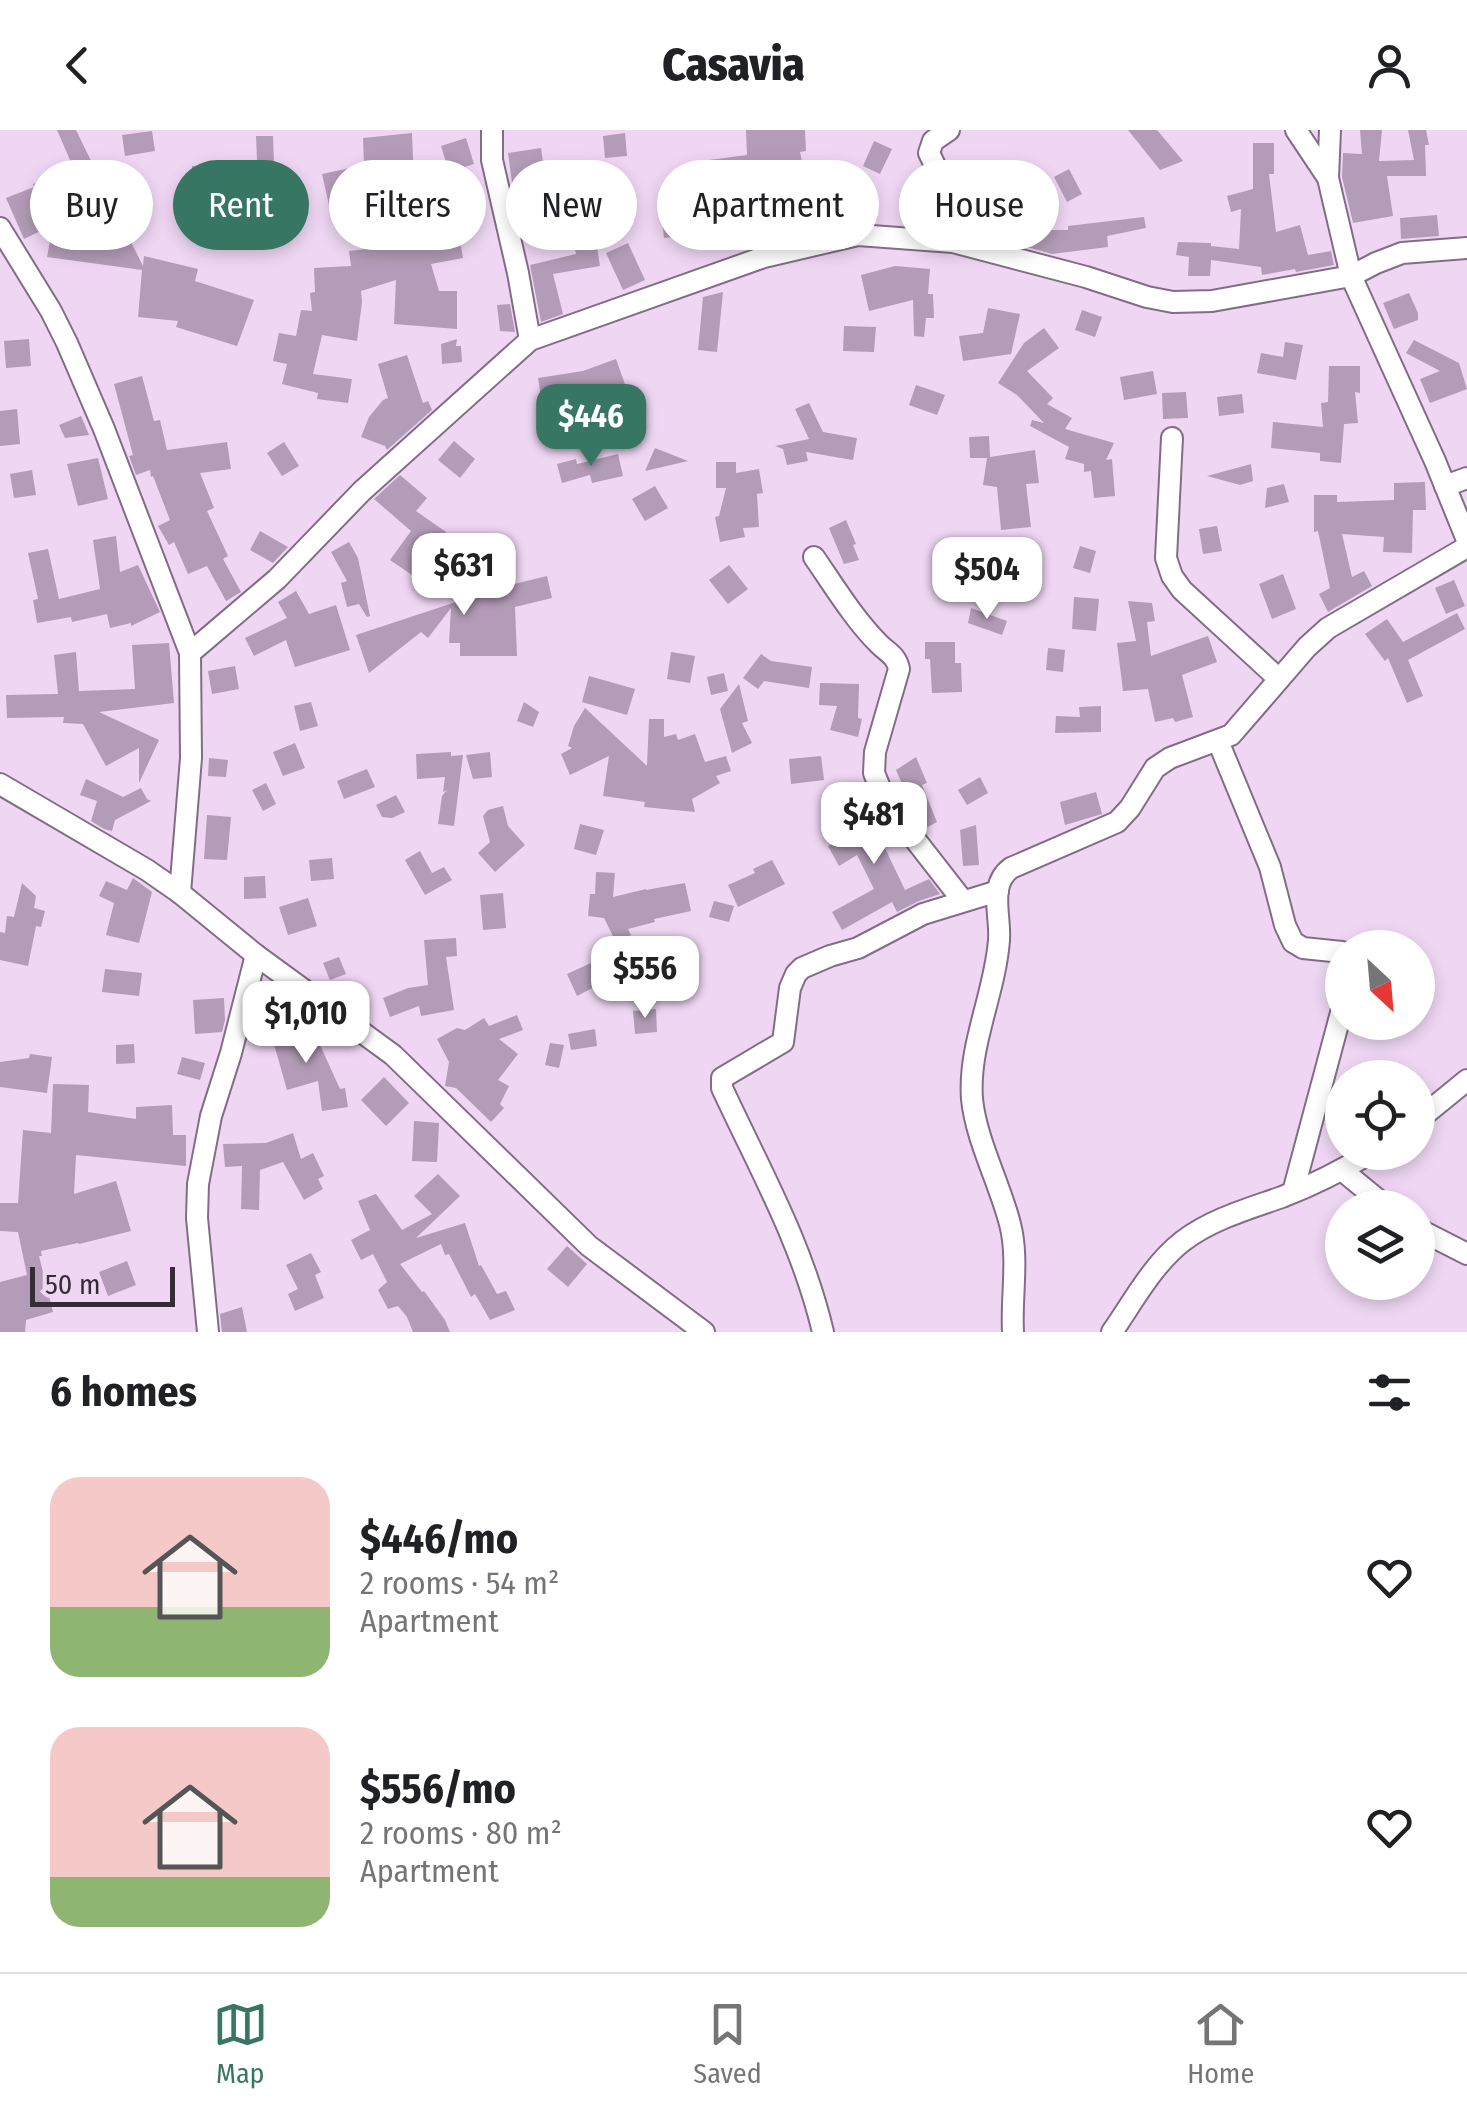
<!DOCTYPE html>
<html lang="en">
<head>
<meta charset="utf-8">
<style>
	body { margin:0; font-family:"Fira Sans Condensed",sans-serif; background:#f2f2f2; color:#202124; height:100vh; display:flex; flex-direction:column; font-size:38px; white-space:nowrap }
	* { box-sizing:border-box; margin:0 }
	p { font-size:32px; color:#757577 }
	.icon { flex:none; width:55px; height:55px; fill:none; stroke:currentColor; stroke-width:2; stroke-linecap:round; stroke-linejoin:round }
	.map { position:relative; height:1202px; overflow:hidden }
	.details { display:flex; flex-direction:column; background:#fff; flex:1 }
	.details>* { flex:none }
	.hud { position:absolute; left:30px; top:30px; width:1408px; height:90px; display:flex; gap:20px }
	.needle { width:65px; rotate:154deg }
	.fabs { position:absolute; left:1325px; top:800px; display:grid; gap:20px }
	.fabs a { display:grid; place-items:center; width:110px; height:110px; border-radius:50%; background:#fff; box-shadow:0 5px 15px #0003; font-size:50px }
	.scale { position:absolute; left:30px; bottom:25px; width:145px; box-sizing:border-box; padding-left:10px; border:5px solid #352c37; border-top:0; font-size:28px; line-height:35px; white-space:nowrap; color:#352c37; -webkit-text-stroke:8px #efd7f3; paint-order:stroke }
	.price { position:absolute; translate:-50% -85px; padding:0 22px; border-radius:20px; background:#fff; color:#222; font-size:32px; line-height:65px; filter:drop-shadow(0 2px 5px #0008) }
	.price::after { content:''; position:absolute; left:50%; top:60px; width:30px; height:22px; margin-left:-15px; background:inherit; clip-path:polygon(0 0,100% 0,50% 100%) }
	.price.active { background:#387664; color:#fff }
	ul { padding:0; list-style:none }
	li { display:flex; align-items:center; gap:30px; height:250px; padding:0 50px }
	li span { display:grid; place-items:center; flex:none; width:280px; height:200px; border-radius:30px; color:#555 }
	li>.icon { margin-inline-start:auto }
	span .icon { width:120px; height:120px; fill:#fffc; stroke-width:1 }
	li b { font-size:42px }
	h2 { display:flex; justify-content:space-between; align-items:center; height:120px; padding:0 50px; font-size:42px }
	.chip { padding:0 35px; border-radius:45px; background:#fff; box-shadow:0 5px 15px #0003; font-size:35px; line-height:90px }
	.chip.active { background:#387664; color:#fff }
	header { display:flex; justify-content:space-between; align-items:center; height:130px; padding:0 50px; background:#fff; font-size:45px; font-weight:800 }
	.menu { display:flex; justify-content:space-around; align-items:center; height:140px; border-top:2px solid #e0e0e0; background:#fff; font-size:28px; color:#757577 }
	.menu a { display:grid; justify-items:center; gap:5px }
	.menu .active { color:#387664 }
	.map>svg:first-child { display:block }
</style>
</head>
<body>
<header><svg class="icon" aria-label="back" viewBox="0 0 24 24"><path d="M15 5l-7 7 7 7"/></svg>Casavia<svg class="icon" aria-label="person" viewBox="0 0 24 24"><circle cx="12" cy="8" r="4"/><path d="M4 21q1-7 8-7t8 7"/></svg></header>
<div class="map">
<svg width="1467" height="1202" viewBox="0 0 1467 1202">
	<rect width="100%" height="100%" fill="#efd7f3"/>
	<!-- building -->
	<g fill="#b39cb7">
		<path d="M57,0H76L94,37L95,43L46,67L110,70L118,86V106L129,108L143,136L144,126L198,139L195,151L254,170L237,216L176,197L178,191L138,187L142,140L47,127L53,95L24,109L6,68L34,57L33,54L70,41L66,32L70,30Z"/>
		<path d="M746,0H805L806,21L800,22L810,70L792,74L789,64L749,76L760,90L723,93L721,68L714,69L709,30L747,25Z"/>
		<path d="M1128,0H1157L1183,31L1160,40Z"/>
		<path d="M1360,0H1382L1379,31L1414,30L1408,0H1426L1429,15H1425L1426,46H1387L1393,86L1353,93L1342,47L1343,23L1362,24Z"/>
		<path d="M152,1L155,21L125,26L122,5Z"/>
		<path d="M412,3L414,53L395,54L398,97L405,96L406,104L457,94L463,128L431,134L439,161H457V199L394,194L396,150L361,161L362,172L357,211L322,205L313,244L352,249L348,273L317,269L318,263L282,254L287,234L273,231L279,203L296,206L301,180L312,181L310,163L315,162L314,138L351,136L349,121L385,117L377,74L367,75L366,66L329,75L322,44L364,35L363,8Z"/>
		<path d="M625,3L627,26L605,28L603,6Z"/>
		<path d="M256,6H273L274,33H271L264,71L262,70L260,108L213,107L215,66H192V36L216,35V31L257,30Z"/>
		<path d="M466,8L474,34L449,42L441,16Z"/>
		<path d="M874,11L892,19L880,44L863,36Z"/>
		<path d="M1253,13H1274V44H1269L1276,102L1300,95L1308,125L1331,121L1334,135L1296,142L1295,139L1262,145L1261,137L1211,130L1210,146H1188L1189,127L1176,125L1178,112L1211,113V116L1239,119L1241,79L1231,82L1227,66L1253,59Z"/>
		<path d="M541,18L546,53L537,72L513,60L508,23Z"/>
		<path d="M1069,39L1082,64L1067,72L1054,47Z"/>
		<path d="M590,58L593,79L563,84L559,62Z"/>
		<path d="M924,61L933,63L937,72L933,92L917,88Z"/>
		<path d="M682,72L685,106L664,108L660,73Z"/>
		<path d="M1437,85L1439,106L1401,109L1400,88Z"/>
		<path d="M1144,87L1146,98L1107,106L1108,117L1052,124L1016,114L1017,103L1039,100H1068V96Z"/>
		<path d="M596,110L600,136L553,144L563,184L541,192L530,135L576,124L574,114Z"/>
		<path d="M628,113L645,150L623,160L606,123Z"/>
		<path d="M895,136L930,139L928,164H933L934,188H926L924,207L914,206L913,170L869,181L861,145Z"/>
		<path d="M723,162L717,222L698,220L703,167Z"/>
		<path d="M1409,163L1418,183V190L1394,199L1383,173Z"/>
		<path d="M510,174L515,202L500,201L497,175Z"/>
		<path d="M988,178L1020,184L1011,224L963,231L959,206L983,203Z"/>
		<path d="M1082,180L1102,187L1095,207L1075,200Z"/>
		<path d="M844,196L876,197L874,222L843,221Z"/>
		<path d="M1044,198L1059,218L1027,241L1053,268L1047,274L1072,288L1065,299L1114,313L1106,330L1112,329L1115,366L1094,368L1091,341L1084,342V334L1065,329L1069,317L1030,296L1032,290L1044,293L1017,265L998,253L1024,213Z"/>
		<path d="M29,209L31,236L6,238L4,211Z"/>
		<path d="M457,209L456,216H461L462,232L442,234L441,214Z"/>
		<path d="M1414,210L1459,233L1467,259L1430,273L1420,249L1440,241L1406,223Z"/>
		<path d="M1285,212L1303,215L1296,250L1257,243L1261,223L1283,227Z"/>
		<path d="M407,225L423,273L428,271L432,280L387,320L385,316L361,307L369,287L383,270L388,268L378,234Z"/>
		<path d="M616,229L626,257L588,270L587,266L542,273L538,248L583,241Z"/>
		<path d="M1329,236H1360V263L1355,262L1358,293L1344,294L1341,333L1320,331V323L1271,318L1273,292L1323,297L1321,273L1328,272Z"/>
		<path d="M1153,241L1157,264L1124,270L1120,247Z"/>
		<path d="M142,246L154,291L160,290L167,320L227,312L231,339L200,343L214,378L207,381L228,426L223,429L241,462L226,471L207,436L188,444L174,412L169,415L158,396L170,390L153,346L151,347L150,340L136,345L129,326L133,325L114,254Z"/>
		<path d="M916,255L945,265L937,285L909,275Z"/>
		<path d="M1186,262L1188,288L1163,289L1162,263Z"/>
		<path d="M1242,264L1244,283L1219,286L1217,267Z"/>
		<path d="M809,273L823,302L857,308L853,330L806,322L808,331L787,335L783,319L775,316L809,309L795,279Z"/>
		<path d="M17,279L20,314L0,316V281Z"/>
		<path d="M81,286L89,305L65,308L59,295Z"/>
		<path d="M989,306L990,327L1035,320L1039,353L1026,354L1031,397L1001,400L997,357L983,355L987,328H970L969,307Z"/>
		<path d="M454,311L475,329L460,348L438,330Z"/>
		<path d="M284,312L299,336L282,346L267,323Z"/>
		<path d="M655,318L688,331L645,341Z"/>
		<path d="M618,324L623,346L592,353L590,345L562,353L557,334L576,329L577,334Z"/>
		<path d="M98,328L108,369L78,376L67,334Z"/>
		<path d="M716,332H736V343L759,339L763,363L757,364L759,397L743,398L745,407L720,412L715,387L719,386L726,358H716Z"/>
		<path d="M1251,334L1253,351L1240,355L1207,346Z"/>
		<path d="M32,340L36,365L14,368L10,344Z"/>
		<path d="M400,345L427,368L416,381L446,402L415,447L390,430L411,401L374,369Z"/>
		<path d="M1425,352L1426,380H1413L1412,423L1383,422L1384,407L1342,404L1352,447L1364,441L1372,456L1328,482L1319,464L1330,458L1318,401L1314,402V365H1337V372L1394,370V353Z"/>
		<path d="M1284,354L1289,372L1265,378L1267,358Z"/>
		<path d="M655,356L668,378L645,391L632,369Z"/>
		<path d="M846,390L856,414L853,415L859,430L844,434L829,398Z"/>
		<path d="M1217,396L1222,421L1203,424L1199,399Z"/>
		<path d="M260,401L288,417L273,433L250,420Z"/>
		<path d="M116,406L120,442L138,435L160,482L131,496V493L110,498L107,484L72,492L71,487L37,493L33,470L38,469L28,423L48,419L59,469L100,459L93,410Z"/>
		<path d="M349,412L358,428L370,486L367,487L359,474L347,477L341,453L347,451L331,422Z"/>
		<path d="M1080,416L1096,421L1090,443L1073,438Z"/>
		<path d="M465,429L486,438L482,446L507,449L506,456L547,446L552,468L515,477L517,526H460V513H449L451,478L428,508L421,502L369,543L356,505L462,470L456,449Z"/>
		<path d="M729,435L748,459L728,474L709,450Z"/>
		<path d="M1283,444L1296,479L1272,489L1259,454Z"/>
		<path d="M1454,450L1465,476L1446,484L1435,458Z"/>
		<path d="M296,461L309,484L336,475L350,520L295,537L286,510L254,526L245,508L287,488L278,472Z"/>
		<path d="M1074,467L1099,469L1096,501L1072,499Z"/>
		<path d="M1128,471L1152,473L1155,491L1147,492L1151,526L1208,506L1217,532L1182,545L1193,587L1175,592L1173,588L1155,592L1148,559L1123,561L1117,513L1136,511Z"/>
		<path d="M971,478L1007,491L1002,505L968,493Z"/>
		<path d="M1457,483L1465,499L1408,530L1423,566L1407,573L1388,528L1385,531L1365,504L1387,489L1403,512Z"/>
		<path d="M925,512H955V533H961L962,562L932,563L930,529H925Z"/>
		<path d="M169,513L174,573L99,582L159,610L139,653V618L106,636L83,594L63,593L64,587L7,588L6,565L58,564L54,525L76,522L79,561L135,559L132,515Z"/>
		<path d="M1048,518L1065,520L1063,542L1046,540Z"/>
		<path d="M671,522L695,526L690,553L667,549Z"/>
		<path d="M761,524L771,531L812,537L809,558L764,551L758,559L743,548Z"/>
		<path d="M235,536L239,559L212,564L208,541Z"/>
		<path d="M724,543L728,561L711,565L707,547Z"/>
		<path d="M589,546L635,559L627,585L582,572Z"/>
		<path d="M820,553L859,554L858,588L862,589L858,607L830,600L837,576L819,575Z"/>
		<path d="M739,554L748,591L742,593L752,613L732,623L720,579Z"/>
		<path d="M311,572L318,596L300,601L294,576Z"/>
		<path d="M524,572L539,582L533,597L517,591Z"/>
		<path d="M1101,576V602L1055,603L1056,586L1080,587L1079,577Z"/>
		<path d="M585,578L647,636L649,589H664V607L676,604L678,610L695,604L705,632L726,626L731,641L716,646L720,653L692,669L695,682L644,677L645,672L603,666L609,626L570,645L561,624L572,618L568,616L574,596Z"/>
		<path d="M295,613L305,638L283,646L273,622Z"/>
		<path d="M451,622V626L463,625L454,696L438,694L442,666L447,660L443,662L445,647L417,649L416,624Z"/>
		<path d="M490,622L492,647L473,649L466,625Z"/>
		<path d="M821,626L824,650L791,654L789,629Z"/>
		<path d="M916,627L927,653L922,655L937,692L924,699L919,692L896,640Z"/>
		<path d="M209,628L228,630L226,647L208,646Z"/>
		<path d="M367,639L375,657L344,669L337,651Z"/>
		<path d="M980,647L988,663L967,675L958,660Z"/>
		<path d="M86,649L123,667L141,658L147,669L151,671L115,690L112,701L104,699L91,691L97,671L80,665Z"/>
		<path d="M266,653L276,674L263,681L252,660Z"/>
		<path d="M866,661L892,703L881,710L905,760L929,749L940,764L919,771L897,782L892,772L842,800L832,782L874,759L857,725L839,736L828,716L862,696L847,674Z"/>
		<path d="M1096,662L1102,684L1065,695L1060,672Z"/>
		<path d="M396,665L405,682L392,688L382,687L376,675Z"/>
		<path d="M503,676L508,696L525,715L495,742L478,723L490,712L483,686L488,680Z"/>
		<path d="M207,685L231,687L227,730L204,729Z"/>
		<path d="M580,694L604,700L596,725L574,719Z"/>
		<path d="M976,695L979,735L963,736L960,700Z"/>
		<path d="M420,721L432,743L444,737L452,750L425,765L405,730Z"/>
		<path d="M332,728L334,749L311,751L309,730Z"/>
		<path d="M772,730L785,754L738,777L728,755L755,743L753,739Z"/>
		<path d="M596,742L615,743L613,767L646,759V760L685,753L691,781L654,789L655,792L628,799L631,805L616,812L604,788L588,786L590,764H595Z"/>
		<path d="M265,746L266,768L244,769V747Z"/>
		<path d="M133,748L152,762L139,813L106,805L114,773L99,766L106,751L127,760Z"/>
		<path d="M22,753L36,766L34,778L45,781L41,797L36,796L28,836L0,830V802L5,803L7,786L14,787Z"/>
		<path d="M503,763L506,798L483,800L480,765Z"/>
		<path d="M308,768L317,796L288,805L279,777Z"/>
		<path d="M714,771L734,776L729,792L709,787Z"/>
		<path d="M456,808L457,826L446,827L454,880L421,886L419,876L390,887L383,868L408,858L428,855L424,810Z"/>
		<path d="M630,815L639,834L577,866L567,844Z"/>
		<path d="M339,827L346,844L330,850L323,833Z"/>
		<path d="M105,839L142,843L139,866L102,862Z"/>
		<path d="M224,868L225,890L222,902L195,904L193,870Z"/>
		<path d="M656,879L657,902L635,904L633,881Z"/>
		<path d="M517,885L523,900L499,909L518,924L498,950L509,956L500,974L504,978L491,992L456,958L445,956L449,932L437,909L457,898L465,900L484,888L489,896Z"/>
		<path d="M300,890L309,920L320,915L340,959L345,958L348,977L322,981L318,951L287,960L270,900Z"/>
		<path d="M595,899L597,916L571,920L568,904Z"/>
		<path d="M550,913L564,915L559,938L545,935Z"/>
		<path d="M134,914L135,933L116,934V915Z"/>
		<path d="M30,924L52,927L47,963L0,957V932L29,928Z"/>
		<path d="M182,927L205,933L200,950L177,944Z"/>
		<path d="M384,947L409,973L386,996L361,970Z"/>
		<path d="M53,954L89,955L88,982L136,989V977L172,975L173,1005H186V1036L76,1025L74,1064L116,1051L131,1101L79,1114L78,1113L41,1121L42,1126H39L53,1182L26,1190L25,1202H0V1152L27,1145L18,1102L0,1101V1073H18L23,1000L51,1003Z"/>
		<path d="M414,991L439,993L437,1032L412,1031Z"/>
		<path d="M293,1003L301,1029L313,1023L324,1046L318,1049L323,1059L304,1070L283,1032L260,1040L259,1080L241,1079L242,1036L225,1037L223,1014L266,1013Z"/>
		<path d="M438,1044L460,1066L416,1108L465,1093L479,1136L481,1135L497,1164L506,1161L515,1180L490,1190L475,1164L471,1167L449,1124L445,1125L441,1114L400,1134L422,1162L424,1161L445,1190L450,1202H413L407,1187L398,1176L388,1179L378,1160L387,1152L373,1124L361,1130L351,1110L370,1100L358,1071L376,1064L402,1100L432,1084L414,1066Z"/>
		<path d="M567,1116L587,1134L568,1157L547,1139Z"/>
		<path d="M311,1123L321,1142L315,1145L324,1168L295,1181L288,1164L298,1159L286,1135Z"/>
		<path d="M127,1131L136,1155L108,1166L99,1142Z"/>
		<path d="M242,1177L247,1202H222L220,1184Z"/>
	</g>
	<g fill="none" stroke-linecap="round" stroke-linejoin="round">
		<defs>
			<g id="minor">
				<path d="M492,0V30L518,143L530,210"/>
				<path d="M949,0L933,11L929,23L952,71L953,112"/>
				<path d="M1296,0L1328,48"/>
				<path d="M1330,0L1328,48L1351,146L1435,331L1467,410"/>
				<path d="M0,98L51,181L67,213L104,299L190,523L191,628L180,763"/>
				<path d="M1172,308L1166,428L1172,446L1182,460L1279,549"/>
				<path d="M1445,356L1467,348"/>
				<path d="M814,427C834,456 854,489 879,514C888,523 896,525 899,539L875,622L874,643L881,660L903,694L963,771"/>
				<path d="M190,523L277,449L362,361L530,210L764,127L858,105L953,112L1086,147L1147,167L1173,172L1212,171L1351,146L1376,133L1402,123L1467,118"/>
				<path d="M1218,611L1270,737L1285,795L1293,812L1303,818L1342,822"/>
				<path d="M0,654L147,740L180,763L256,825L393,925L589,1116L704,1202"/>
				<path d="M1418,990L1467,950"/>
				<path d="M1343,1041L1388,1078"/>
				<path d="M1293,1062L1342,879"/>
				<path d="M1418,1099L1467,1124"/>
				<path d="M208,1202L197,1088L198,1054L211,986L231,923L256,825"/>
				<path d="M823,1202C802,1113 760,1040 722,958V948L783,912L790,858L796,844L802,838L830,826L858,818L923,784L998,761"/>
				<path d="M1013,1202C1011,1167 1019,1128 1010,1094C1000,1054 976,1010 972,969C968,915 995,864 999,810C1001,786 988,755 1011,738L1117,692L1130,678L1155,638L1170,628L1231,605L1307,517L1328,498L1467,417"/>
				<path d="M1112,1202C1133,1172 1153,1134 1183,1111C1212,1089 1248,1079 1282,1067C1313,1055 1343,1040 1372,1022"/>
			</g>
		</defs>
		<!-- minor casing -->
		<use href="#minor" stroke="#836d86" stroke-width="24"/>
		<!-- minor -->
		<use href="#minor" stroke="#fff" stroke-width="20"/>
	</g>
</svg>
<div class="fabs">
<a><svg class="needle" viewBox="-14 -14 28 28"><path d="M0-13l5 13h-10z" fill="#e53935"/><path d="M0 13l5-13h-10z" fill="#757577"/></svg></a>
<a><svg class="icon" aria-label="locate" viewBox="0 0 24 24"><circle cx="12" cy="12" r="6"/><path d="M12 2v4M12 18v4M2 12h4M18 12h4"/></svg></a>
<a><svg class="icon" aria-label="layers" viewBox="0 0 24 24"><path d="M12 4l9 5-9 5-9-5zM3 14l9 5 9-5"/></svg></a>
</div>
<div class="scale">50 m</div>
<b class="price active" style="left:591px;top:339px">$446</b>
<b class="price" style="left:464px;top:488px">$631</b>
<b class="price" style="left:987px;top:492px">$504</b>
<b class="price" style="left:874px;top:737px">$481</b>
<b class="price" style="left:645px;top:891px">$556</b>
<b class="price" style="left:306px;top:936px">$1,010</b>
<div class="hud">
<a class="chip">Buy</a>
<a class="chip active">Rent</a>
<a class="chip">Filters</a>
<a class="chip">New</a>
<a class="chip">Apartment</a>
<a class="chip">House</a>
</div>
</div>
<section class="details">
<h2>6 homes<svg class="icon" aria-label="filters" viewBox="0 0 24 24"><path d="M4 7h16M4 17h16"/><circle cx="9" cy="7" r="2"/><circle cx="15" cy="17" r="2"/></svg></h2>
<ul>
<li><span style="background:linear-gradient(#f6c9c9 65%,#8fb573 0)"><svg class="icon" aria-label="home" viewBox="0 0 24 24"><path d="M3 11l9-7 9 7M6 9v11h12V9"/></svg></span><div><b>$446/mo</b><p>2 rooms · 54 m²</p><p>Apartment</p></div><svg class="icon" aria-label="heart" viewBox="0 0 24 24"><path d="M12 20l-8-8c-3-5 5-10 8-4 3-6 11-1 8 4z"/></svg></li>
<li><span style="background:linear-gradient(#f6c9c9 75%,#8fb573 0)"><svg class="icon" aria-label="home" viewBox="0 0 24 24"><path d="M3 11l9-7 9 7M6 9v11h12V9"/></svg></span><div><b>$556/mo</b><p>2 rooms · 80 m²</p><p>Apartment</p></div><svg class="icon" aria-label="heart" viewBox="0 0 24 24"><path d="M12 20l-8-8c-3-5 5-10 8-4 3-6 11-1 8 4z"/></svg></li>
</ul>
</section>
<nav class="menu">
<a class="active"><svg class="icon" aria-label="map" viewBox="0 0 24 24"><path d="M3 6l6-2 6 2 6-2v14l-6 2-6-2-6 2zM9 4v14M15 6v14"/></svg>Map</a>
<a><svg class="icon" aria-label="saved" viewBox="0 0 24 24"><path d="M7 4h10v16l-5-4-5 4z"/></svg>Saved</a>
<a><svg class="icon" aria-label="home" viewBox="0 0 24 24"><path d="M3 11l9-7 9 7M6 9v11h12V9"/></svg>Home</a>
</nav>
</body>
</html>
